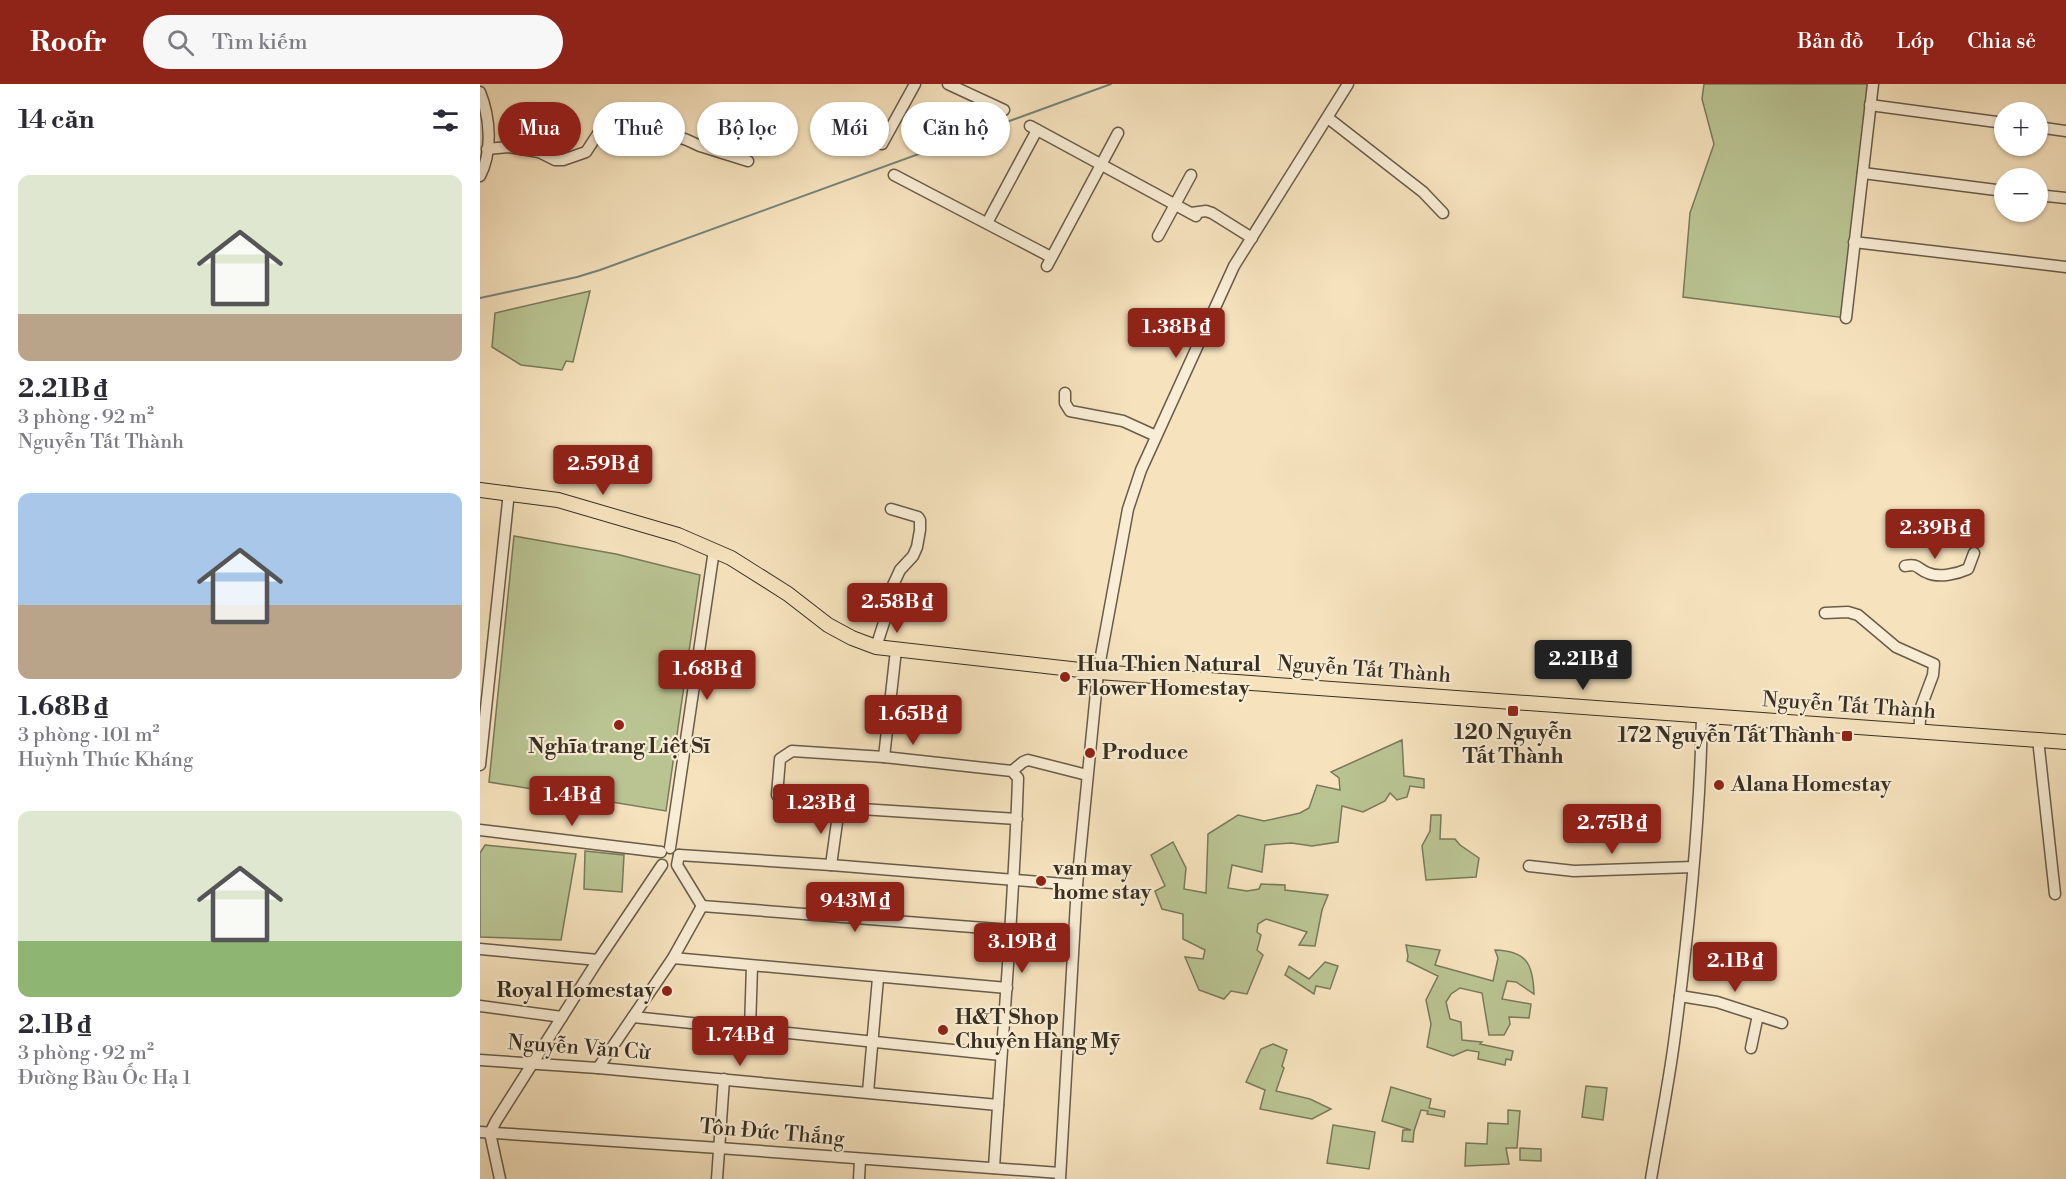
<!DOCTYPE html>
<html lang="vi">
<head>
<meta charset="utf-8">
<style>
	body { margin:0; font-family:"Libre Bodoni",serif; background:#f7f7f7; color:#2b2b33; height:100vh; display:flex; flex-direction:column; font-size:22px; white-space:nowrap }
	* { box-sizing:border-box; margin:0 }
	p { font-size:20px; color:#7c7c81 }
	.icon { flex:none; width:33px; height:33px; fill:none; stroke:currentColor; stroke-width:2; stroke-linecap:round; stroke-linejoin:round }
	.map { position:relative; flex:1; overflow:hidden }
	.panel { display:flex; flex-direction:column; background:#fff; width:480px }
	.panel>* { flex:none }
	.guide { position:absolute; left:18px; top:18px; width:570px; height:54px; display:flex; gap:12px }
	.fabs { position:absolute; left:1514px; top:18px; display:grid; gap:12px }
	.fabs a { display:grid; place-items:center; width:54px; height:54px; border-radius:50%; background:#fff; box-shadow:0 2px 4px #0004; font-size:30px }
	.price { position:absolute; translate:-50% -51px; padding:0 14px; border-radius:6px; background:#8f2418; color:#fff; font-size:20px; line-height:39px; filter:drop-shadow(0 2px 3px #0008) }
	.price::after { content:''; position:absolute; left:50%; top:36px; width:18px; height:14px; margin-left:-9px; background:inherit; clip-path:polygon(0 0,100% 0,50% 100%) }
	.price.selected { background:#222; color:#fff }
	ul { padding:0; list-style:none }
	li { display:grid; align-content:center; gap:12px; height:318px; padding:0 18px }
	li span { display:grid; place-items:center; height:186px; border-radius:12px; color:#555 }
	li>.icon { margin-inline-start:auto }
	span .icon { width:108px; height:108px; fill:#fffc; stroke-width:1 }
	li b { font-size:26px }
	h2 { display:flex; justify-content:space-between; align-items:center; height:72px; padding:0 18px; font-size:26px }
	.pill { padding:0 21px; border-radius:27px; background:#fff; box-shadow:0 2px 4px #0004; font-size:21px; line-height:54px }
	.pill.selected { background:#8f2418; color:#fff }
	header { display:flex; align-items:center; gap:36px; box-sizing:border-box; height:84px; padding:0 30px; background:#8f2418; color:#fff }
	header strong { font-size:28px }
	nav { display:flex; gap:33px; margin-inline-start:auto; font-size:21px }
	.search { width:420px; height:54px; background:#f7f7f7; display:flex; align-items:center; gap:15px; box-sizing:border-box; padding:0 21px; border-radius:33px; color:#7c7c81; font-size:22px }
	main { display:flex; flex:1; min-height:0 }
	.map>svg:first-child { display:block }
</style>
</head>
<body>
<header>
<strong>Roofr</strong>
<div class="search"><svg class="icon" aria-label="search" viewBox="0 0 24 24"><circle cx="10" cy="10" r="6"/><path d="M15 15l6 6"/></svg>Tìm kiếm</div>
<nav><a>Bản đồ</a><a>Lớp</a><a>Chia sẻ</a></nav>
</header>
<main>
<section class="panel">
<h2>14 căn<svg class="icon" aria-label="filters" viewBox="0 0 24 24"><path d="M4 7h16M4 17h16"/><circle cx="9" cy="7" r="2"/><circle cx="15" cy="17" r="2"/></svg></h2>
<ul>
<li><span style="background:linear-gradient(#dfe7d0 75%,#b9a48a 0)"><svg class="icon" aria-label="home" viewBox="0 0 24 24"><path d="M3 11l9-7 9 7M6 9v11h12V9"/></svg></span><div><b>2.21B ₫</b><p>3 phòng · 92 m²</p><p>Nguyễn Tất Thành</p></div></li>
<li><span style="background:linear-gradient(#a9c7e8 60%,#b9a48a 0)"><svg class="icon" aria-label="home" viewBox="0 0 24 24"><path d="M3 11l9-7 9 7M6 9v11h12V9"/></svg></span><div><b>1.68B ₫</b><p>3 phòng · 101 m²</p><p>Huỳnh Thúc Kháng</p></div></li>
<li><span style="background:linear-gradient(#dfe7d0 70%,#8fb573 0)"><svg class="icon" aria-label="home" viewBox="0 0 24 24"><path d="M3 11l9-7 9 7M6 9v11h12V9"/></svg></span><div><b>2.1B ₫</b><p>3 phòng · 92 m²</p><p>Đường Bàu Ốc Hạ 1</p></div></li>
</ul>
</section>
<div class="map">
<svg width="1586" height="1095" viewBox="0 0 1586 1095">
	<rect width="100%" height="100%" fill="#f6e3be"/>
	<filter id="stains"><feTurbulence type="fractalNoise" baseFrequency=".00333" numOctaves="4"/><feColorMatrix values="0 0 0 0 .2 0 0 0 0 .09 0 0 0 0 .02 0 0 0 .5 -.17"/></filter>
	<radialGradient id="worn" r=".72"><stop offset=".6" stop-color="#630" stop-opacity="0"/><stop offset="1" stop-color="#630" stop-opacity=".3"/></radialGradient>
	<!-- green -->
	<g fill="#bac493" stroke="#797a5b" stroke-width="1.5">
		<path d="M1224,0H1393L1366,234L1203,213L1210,129L1234,60L1222,15Z"/>
		<path d="M110,207L93,278L86,277L82,286L41,281L12,263L15,229Z"/>
		<path d="M34,452L136,470L220,491L186,727L9,698Z"/>
		<path d="M922,656L924,692L944,695V704L930,702L927,713L917,716L910,709L905,717L883,728L862,722L858,758L832,762L811,759L785,761L782,788L752,781L748,804L767,807L779,805L781,800L805,801V806L848,811L842,826L835,862L819,861L827,848L786,835L778,840L777,848L781,851L777,866L783,871L767,910L751,907L744,915L719,906L705,873L723,875L725,866L703,855V830L682,825L675,807L685,802L671,771L693,758L706,784L704,805L726,809L728,750L758,731L784,737L820,729L829,724L837,701L860,706L859,694L851,688Z"/>
		<path d="M951,731H961L960,755H975L980,761L999,774L996,793L946,796L942,762L950,747Z"/>
		<path d="M5,761L96,770L81,856L0,853V769Z"/>
		<path d="M105,767L144,771L142,808L104,805Z"/>
		<path d="M926,861L960,866L955,881L1013,897L1018,874L1015,866C1047,867 1053,880 1054,910L1036,898L1027,897L1022,915L1051,920L1049,934L1029,933L1030,940L1024,951H1009L1002,909L980,904L971,910L966,918L970,935L981,938L982,956L1002,958L1000,960L1033,967L1031,976L1026,975L1025,981L998,975L999,968L987,966L973,972L947,963L951,940L946,916L958,892L927,877L928,872Z"/>
		<path d="M845,878L858,882L850,905L836,902L834,910L805,891L809,882L829,895Z"/>
		<path d="M793,960L807,966L802,982L804,984L796,1007L830,1015L851,1025L832,1035L780,1025L785,1006L766,998L781,965Z"/>
		<path d="M1106,1002L1127,1004L1123,1036L1102,1033Z"/>
		<path d="M911,1003L951,1015L949,1024L965,1027L964,1033L947,1030L948,1027L941,1026L934,1047L933,1058L922,1057L923,1046H931L902,1037Z"/>
		<path d="M1028,1026L1040,1027L1037,1064H1026L1029,1080L985,1082L986,1059L1007,1060L1008,1039L1028,1040Z"/>
		<path d="M853,1041L895,1048L889,1085L847,1079Z"/>
		<path d="M1040,1064L1061,1065V1077L1040,1076Z"/>
	</g>
	<g fill="none" stroke-linecap="round" stroke-linejoin="round">
		<!-- stream -->
		<path stroke="#75847b" stroke-width="2" d="M0,214L97,193L120,186L631,0"/>
		<defs>
			<g id="minor">
				<path d="M468,0L524,26"/>
				<path d="M0,8C10,33 13,67 0,92"/>
				<path d="M1390,21L1524,39"/>
				<path d="M848,34L943,108L963,129"/>
				<path d="M550,42L716,132"/>
				<path d="M1557,43L1586,47"/>
				<path d="M402,60L435,0"/>
				<path d="M7,65L28,63L59,68L75,76H83L106,68L127,36L135,31L207,56L220,62L268,77"/>
				<path d="M1383,89L1524,107"/>
				<path d="M414,91L571,173"/>
				<path d="M1557,111L1586,114"/>
				<path d="M711,129L726,127L732,129L772,154"/>
				<path d="M507,139L557,46"/>
				<path d="M678,152L711,91"/>
				<path d="M1374,158L1586,183"/>
				<path d="M567,182L638,49"/>
				<path d="M1366,234L1393,0"/>
				<path d="M585,309V319L590,327L643,337L676,352"/>
				<path d="M1425,482C1439,479 1437,485 1448,489C1459,494 1477,490 1488,485L1494,469"/>
				<path d="M1345,529L1368,528L1378,531L1416,563L1454,580L1453,591L1441,623L1439,649"/>
				<path d="M396,563L409,523L408,512L420,486L433,472L437,463L440,446V436L438,433L411,425"/>
				<path d="M1558,655L1575,810"/>
				<path d="M404,673L416,566"/>
				<path d="M0,681L29,408"/>
				<path d="M532,687L543,678L548,676L607,691"/>
				<path d="M0,746L181,768"/>
				<path d="M190,764L234,466"/>
				<path d="M199,771L351,781L597,801"/>
				<path d="M199,771L197,781L222,822"/>
				<path d="M351,781L359,724"/>
				<path d="M1049,782L1094,787L1213,783"/>
				<path d="M222,822L531,846"/>
				<path d="M0,865L118,876"/>
				<path d="M193,874L527,904"/>
				<path d="M1200,912L1237,918L1302,939"/>
				<path d="M0,922L82,933"/>
				<path d="M153,933L521,971"/>
				<path d="M270,945L272,882"/>
				<path d="M1271,964L1278,931"/>
				<path d="M0,976L118,984L518,1021"/>
				<path d="M118,984L193,874L222,822"/>
				<path d="M388,1008L398,894"/>
				<path d="M0,1048L239,1064L580,1089"/>
				<path d="M514,1084C522,954 534,824 538,694L532,687L404,673L312,667L300,675L297,711L303,720L537,735"/>
				<path d="M20,1095L10,1049L16,1037L118,876L182,781"/>
				<path d="M237,1095L244,995"/>
				<path d="M379,1095L380,1076"/>
				<path d="M580,1095L597,801L618,588L648,425L661,386L754,182L868,0"/>
				<path d="M1171,1095C1179,1047 1189,999 1195,951C1209,845 1220,738 1222,631"/>
			</g>
			<path id="major" d="M0,406L78,416L198,451L251,474L308,510L348,541L372,554L396,563L618,588L1586,658"/>
		</defs>
		<!-- minor casing -->
		<use href="#minor" stroke="#685c4a" stroke-width="13"/>
		<!-- major casing -->
		<use href="#major" stroke="#382f23" stroke-width="16"/>
		<!-- minor -->
		<use href="#minor" stroke="#f9edd5" stroke-width="10"/>
		<!-- major -->
		<use href="#major" stroke="#f6e3be" stroke-width="14"/>
	</g>
	<!-- markers -->
	<g fill="#8f2418" stroke="#f9edd5" stroke-width="2">
		<circle cx="585" cy="593" r="6"/>
		<rect x="1027" y="621" width="12" height="12" rx="3"/>
		<circle cx="139" cy="641" r="6"/>
		<rect x="1361" y="646" width="12" height="12" rx="3"/>
		<circle cx="610" cy="669" r="6"/>
		<circle cx="1239" cy="701" r="6"/>
		<circle cx="561" cy="797" r="6"/>
		<circle cx="187" cy="907" r="6"/>
		<circle cx="463" cy="946" r="6"/>
	</g>
	<g text-anchor="middle" dominant-baseline="central" stroke-width="4.5" stroke-linejoin="round" paint-order="stroke">
		<!-- poi labels -->
		<g font-size="21" font-weight="bold" fill="#382f23" stroke="#f9edd5" text-anchor="start">
			<text x="597" y="581">Hua Thien Natural<tspan x="597" dy="24">Flower Homestay</tspan></text>
			<text x="1033" y="649" text-anchor="middle">120 Nguyễn<tspan x="1033" dy="24">Tất Thành</tspan></text>
			<text x="1355" y="652" text-anchor="end">172 Nguyễn Tất Thành</text>
			<text x="139" y="663" text-anchor="middle">Nghĩa trang Liệt Sĩ</text>
			<text x="622" y="669">Produce</text>
			<text x="1251" y="701">Alana Homestay</text>
			<text x="573" y="785">van may<tspan x="573" dy="24">home stay</tspan></text>
			<text x="175" y="907" text-anchor="end">Royal Homestay</text>
			<text x="475" y="934">H&amp;T Shop<tspan x="475" dy="24">Chuyên Hàng Mỹ</tspan></text>
		</g>
		<!-- street labels -->
		<g font-size="21" fill="#382f23" stroke="#f9edd5">
			<text transform="translate(884 586) rotate(4)">Nguyễn Tất Thành</text>
			<text transform="translate(1369 622) rotate(4)">Nguyễn Tất Thành</text>
			<text transform="translate(99 964) rotate(4)">Nguyễn Văn Cừ</text>
			<text transform="translate(292 1049) rotate(5)">Tôn Đức Thắng</text>
		</g>
	</g>
	<rect width="100%" height="100%" filter="url(#stains)"/>
	<rect width="100%" height="100%" fill="url(#worn)"/>
</svg>
<div class="fabs">
<a>+</a>
<a>−</a>
</div>
<b class="price" style="left:696px;top:275px">1.38B ₫</b>
<b class="price" style="left:123px;top:412px">2.59B ₫</b>
<b class="price" style="left:1455px;top:476px">2.39B ₫</b>
<b class="price" style="left:417px;top:550px">2.58B ₫</b>
<b class="price selected" style="left:1103px;top:607px">2.21B ₫</b>
<b class="price" style="left:227px;top:617px">1.68B ₫</b>
<b class="price" style="left:433px;top:662px">1.65B ₫</b>
<b class="price" style="left:92px;top:743px">1.4B ₫</b>
<b class="price" style="left:341px;top:751px">1.23B ₫</b>
<b class="price" style="left:1132px;top:771px">2.75B ₫</b>
<b class="price" style="left:375px;top:849px">943M ₫</b>
<b class="price" style="left:542px;top:890px">3.19B ₫</b>
<b class="price" style="left:1255px;top:909px">2.1B ₫</b>
<b class="price" style="left:260px;top:983px">1.74B ₫</b>
<div class="guide">
<a class="pill selected">Mua</a>
<a class="pill">Thuê</a>
<a class="pill">Bộ lọc</a>
<a class="pill">Mới</a>
<a class="pill">Căn hộ</a>
</div>
</div>
</main>
</body>
</html>
